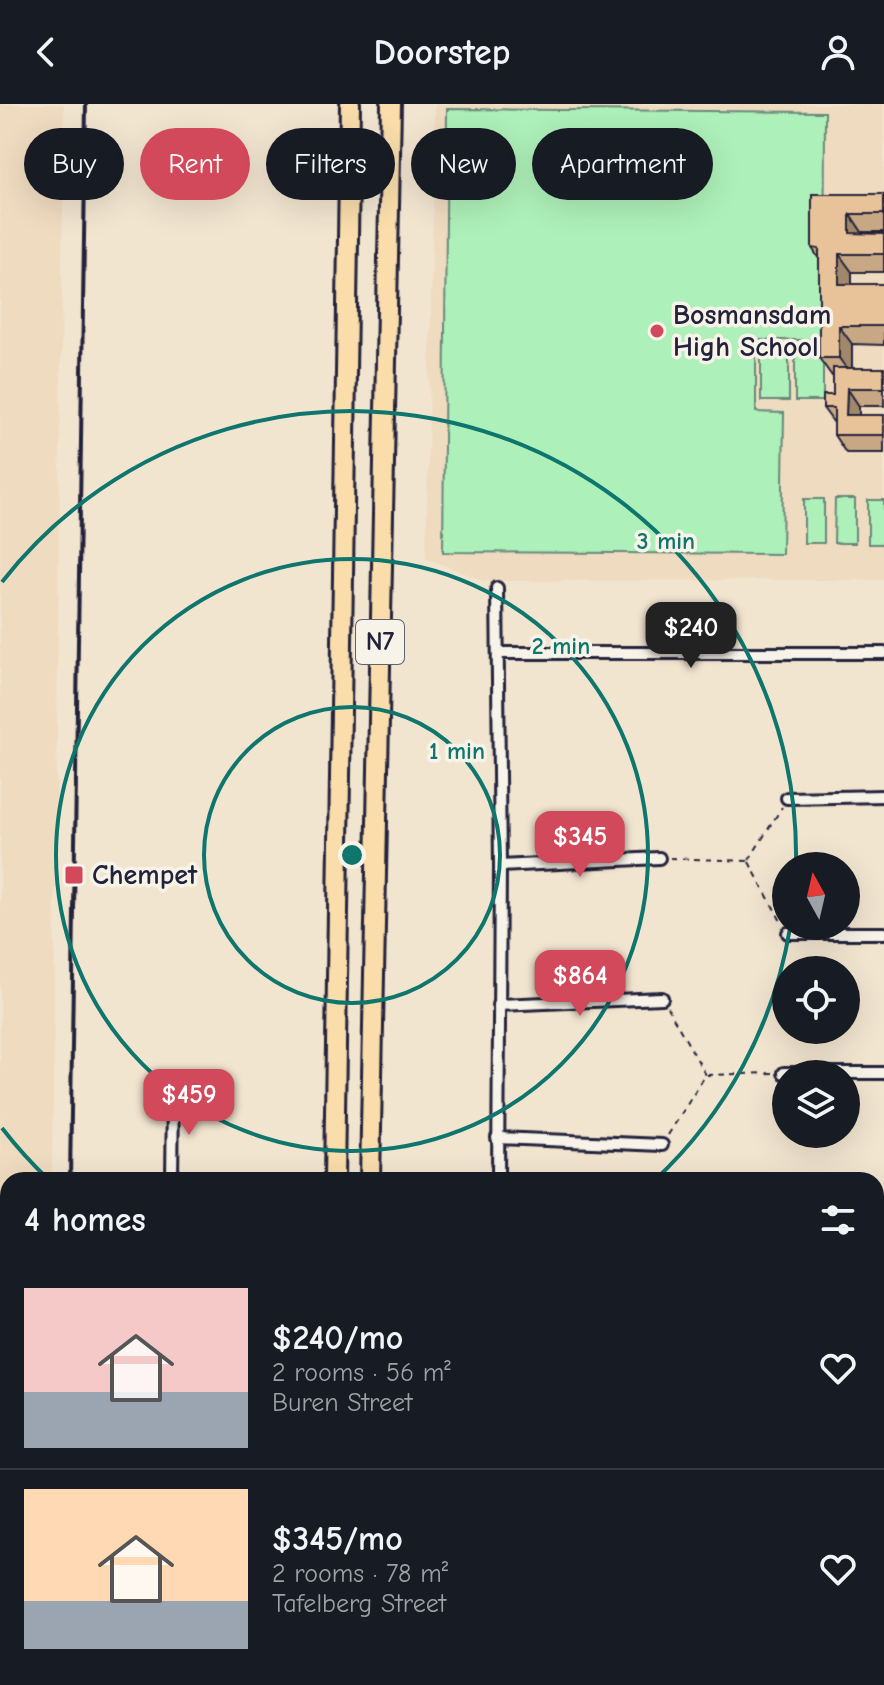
<!DOCTYPE html>
<html lang="en">
<head>
<meta charset="utf-8">
<style>
	body { margin:0; font-family:"Comic Neue",sans-serif; background:#20242c; color:#f1f3f6; height:100vh; display:flex; flex-direction:column; font-size:30px; white-space:nowrap }
	* { box-sizing:border-box; margin:0 }
	p { font-size:26px; color:#9ea1a6 }
	.icon { flex:none; width:44px; height:44px; fill:none; stroke:currentColor; stroke-width:2; stroke-linecap:round; stroke-linejoin:round }
	.map { position:relative; flex:1; overflow:hidden }
	.sheet { position:absolute; left:0px; top:1068px; width:884px; height:514px; display:flex; flex-direction:column; background:#171b24; border-radius:24px 24px 0 0; box-shadow:0 8px 32px #0002 }
	.sheet>* { flex:none }
	.guide { position:absolute; left:24px; top:24px; width:836px; height:72px; display:flex; gap:16px }
	.needle { width:52px; rotate:352deg }
	.fabs { position:absolute; left:772px; top:748px; display:grid; gap:16px }
	.fabs a { display:grid; place-items:center; width:88px; height:88px; border-radius:50%; background:#171b24; box-shadow:0 8px 32px #0002; font-size:40px }
	.price { position:absolute; translate:-50% -68px; padding:0 18px; border-radius:16px; background:#d1495b; color:#fff; font-size:26px; line-height:52px; filter:drop-shadow(0 2px 4px #0008) }
	.price::after { content:''; position:absolute; left:50%; top:48px; width:24px; height:18px; margin-left:-12px; background:inherit; clip-path:polygon(0 0,100% 0,50% 100%) }
	.price.on { background:#222; color:#fff }
	ul { padding:0; list-style:none }
	li { display:flex; align-items:center; gap:24px; height:200px; padding:0 24px }
	li+li { border-top:2px solid #363941 }
	li span { display:grid; place-items:center; flex:none; width:224px; height:160px; border-radius:0px; color:#555 }
	li>.icon { margin-inline-start:auto }
	span .icon { width:96px; height:96px; fill:#fffc; stroke-width:1 }
	li b { font-size:34px }
	h2 { display:flex; justify-content:space-between; align-items:center; height:96px; padding:0 24px; font-size:34px }
	.tag { padding:0 28px; border-radius:36px; background:#171b24; box-shadow:0 8px 32px #0002; font-size:28px; line-height:72px }
	.tag.on { background:#d1495b; color:#fff }
	header { display:flex; justify-content:space-between; align-items:center; height:104px; padding:0 24px; background:#171b24; font-size:36px; font-weight:700 }
	.map>svg:first-child { display:block }
</style>
</head>
<body>
<header><svg class="icon" aria-label="back" viewBox="0 0 24 24"><path d="M15 5l-7 7 7 7"/></svg>Doorstep<svg class="icon" aria-label="person" viewBox="0 0 24 24"><circle cx="12" cy="8" r="4"/><path d="M4 21q1-7 8-7t8 7"/></svg></header>
<div class="map">
<svg width="884" height="1581" viewBox="0 0 884 1581">
	<rect width="100%" height="100%" fill="#f2e5d0"/>
	<filter id="ink" filterUnits="userSpaceOnUse"><feTurbulence type="fractalNoise" baseFrequency=".0125" numOctaves="2"/><feDisplacementMap in="SourceGraphic" scale="16" xChannelSelector="R" yChannelSelector="G"/><feConvolveMatrix kernelMatrix="1 2 1 2 8 2 1 2 1" color-interpolation-filters="sRGB"/></filter>
	<g filter="url(#ink)">
		<!-- built -->
		<g fill="#efdbc0">
			<path d="M0,0H64L52,1076H8V1574H47V1581H0Z"/>
			<path d="M435,0H884V476L484,477L426,454Z"/>
		</g>
		<!-- pitch -->
		<g fill="#aef0b9" stroke="#68897a" stroke-width="2">
			<path d="M447,5L825,8L824,236H756V308L784,309L782,450L443,448Z"/>
			<rect x="795" y="240" width="28" height="57"/>
			<rect x="761" y="241" width="28" height="56"/>
			<rect x="804" y="395" width="20" height="44"/>
			<path d="M835,395H855V439H834Z"/>
			<rect x="868" y="396" width="16" height="44"/>
		</g>
		<g fill="none" stroke-linecap="round" stroke-linejoin="round">
			<defs>
				<path id="lane" d="M266,1574L267,1581"/>
				<g id="street">
					<path d="M497,484L500,762L498,1076"/>
					<path d="M498,549H884"/>
					<path d="M787,694L884,692"/>
					<path d="M500,762L659,754"/>
					<path d="M788,829H884"/>
					<path d="M498,901L662,894"/>
					<path d="M784,969H884"/>
					<path d="M497,1034L662,1041"/>
					<path d="M172,1076L173,989"/>
					<path d="M876,1110H884"/>
					<path d="M876,1248H884"/>
					<path d="M876,1463H884"/>
					<path d="M504,1574L505,1581"/>
					<path d="M165,1581V1574"/>
				</g>
				<g id="highway">
					<path d="M334,1076L350,0"/>
					<path d="M370,1076L391,0"/>
					<path d="M347,1574V1581"/>
					<path d="M383,1574V1581"/>
				</g>
			</defs>
			<!-- lane casing -->
			<use href="#lane" stroke="#22223b" stroke-width="11"/>
			<!-- street casing -->
			<use href="#street" stroke="#22223b" stroke-width="16"/>
			<!-- highway casing -->
			<use href="#highway" stroke="#22223b" stroke-width="24"/>
			<!-- path -->
			<g stroke="#22223b" stroke-width="2" stroke-dasharray="6 6" stroke-linecap="butt">
				<path d="M670,754L748,757"/>
				<path d="M749,756L782,703"/>
				<path d="M749,758L782,819"/>
				<path d="M667,903L706,971"/>
				<path d="M707,971L773,969"/>
				<path d="M668,1031L705,972"/>
			</g>
			<!-- lane -->
			<use href="#lane" stroke="#f7f3e8" stroke-width="5"/>
			<!-- street -->
			<use href="#street" stroke="#f7f3e8" stroke-width="10"/>
			<!-- highway -->
			<use href="#highway" stroke="#faddab" stroke-width="18"/>
			<!-- rail -->
			<g stroke="#22223b" stroke-width="4">
				<path d="M70,1076L86,0"/>
				<path d="M62,1581V1574"/>
			</g>
		</g>
		<!-- wall -->
		<path fill="#c8a884" stroke="#22223b" stroke-width="2" d="M812,90H884V128H862V129L884,130V168H852V180H884V241L852,240V264H884V302H859V311H884V349H846L834,331V319L823,304L833,291V272H832L819,254V155L812,144Z"/>
		<!-- shaded-wall -->
		<g fill="#a2886b" stroke="#22223b" stroke-width="2">
			<path d="M850,110L862,128V147L850,129Z"/>
			<path d="M839,150L852,168V199L839,180Z"/>
			<path d="M839,222L852,240V272L839,254Z"/>
			<path d="M847,284L859,302V329L846,311Z"/>
		</g>
		<!-- building -->
		<g fill="#e8c399" stroke="#22223b" stroke-width="2">
			<path d="M812,90H884V110H850V129L884,130V150H839V180H884V222H839V254H819V145L812,144Z"/>
			<path d="M833,264H884V284H847L846,311H884V331H834V304H823V291H833Z"/>
		</g>
	</g>
	<!-- distance rings -->
	<g fill="none" stroke="#0f766e" stroke-width="4">
		<circle cx="352" cy="751" r="148"/>
		<circle cx="352" cy="751" r="296"/>
		<path d="M790 824A444 444 0 0 1 655 1076M49 1076A444 444 0 0 1 2 1024M2 478A444 444 0 0 1 796 759"/>
	</g>
	<!-- markers -->
	<g fill="#d1495b" stroke="#f7f3e8" stroke-width="3">
		<circle cx="657" cy="227" r="8"/>
		<rect x="64" y="761" width="20" height="20" rx="4"/>
	</g>
	<g text-anchor="middle" dominant-baseline="central" stroke-width="7" stroke-linejoin="round" paint-order="stroke">
		<!-- shield labels -->
		<rect fill="#f7f3e8" stroke="#62616f" stroke-width="2" x="356" y="516" width="48" height="44" rx="6"/>
		<g font-size="26" font-weight="bold" fill="#22223b">
			<text x="380" y="538">N7</text>
		</g>
		<!-- poi labels -->
		<g font-size="28" font-weight="bold" fill="#22223b" stroke="#f7f3e8" text-anchor="start">
			<text x="673" y="211">Bosmansdam<tspan x="673" dy="32">High School</tspan></text>
			<text x="92" y="771">Chempet</text>
		</g>
	</g>
	<circle cx="352" cy="751" r="12" fill="#0f766e" stroke="#f7f3e8" stroke-width="4"/>
	<g font-size="24" text-anchor="middle" font-weight="bold" fill="#0f766e" stroke="#f7f3e8" stroke-width="7" stroke-linejoin="round" paint-order="stroke">
		<text x="666" y="445">3 min</text>
		<text x="561" y="550">2 min</text>
		<text x="457" y="655">1 min</text>
	</g>
</svg>
<div class="fabs">
<a><svg class="needle" viewBox="-14 -14 28 28"><path d="M0-13l5 13h-10z" fill="#e53935"/><path d="M0 13l5-13h-10z" fill="#9ea1a6"/></svg></a>
<a><svg class="icon" aria-label="locate" viewBox="0 0 24 24"><circle cx="12" cy="12" r="6"/><path d="M12 2v4M12 18v4M2 12h4M18 12h4"/></svg></a>
<a><svg class="icon" aria-label="layers" viewBox="0 0 24 24"><path d="M12 4l9 5-9 5-9-5zM3 14l9 5 9-5"/></svg></a>
</div>
<b class="price on" style="left:691px;top:566px">$240</b>
<b class="price" style="left:580px;top:775px">$345</b>
<b class="price" style="left:580px;top:914px">$864</b>
<b class="price" style="left:189px;top:1033px">$459</b>
<div class="guide">
<a class="tag">Buy</a>
<a class="tag on">Rent</a>
<a class="tag">Filters</a>
<a class="tag">New</a>
<a class="tag">Apartment</a>
</div>
<section class="sheet">
<h2>4 homes<svg class="icon" aria-label="filters" viewBox="0 0 24 24"><path d="M4 7h16M4 17h16"/><circle cx="9" cy="7" r="2"/><circle cx="15" cy="17" r="2"/></svg></h2>
<ul>
<li><span style="background:linear-gradient(#f6c9c9 65%,#9aa5b1 0)"><svg class="icon" aria-label="home" viewBox="0 0 24 24"><path d="M3 11l9-7 9 7M6 9v11h12V9"/></svg></span><div><b>$240/mo</b><p>2 rooms · 56 m²</p><p>Buren Street</p></div><svg class="icon" aria-label="heart" viewBox="0 0 24 24"><path d="M12 20l-8-8c-3-5 5-10 8-4 3-6 11-1 8 4z"/></svg></li>
<li><span style="background:linear-gradient(#ffd9b3 70%,#9aa5b1 0)"><svg class="icon" aria-label="home" viewBox="0 0 24 24"><path d="M3 11l9-7 9 7M6 9v11h12V9"/></svg></span><div><b>$345/mo</b><p>2 rooms · 78 m²</p><p>Tafelberg Street</p></div><svg class="icon" aria-label="heart" viewBox="0 0 24 24"><path d="M12 20l-8-8c-3-5 5-10 8-4 3-6 11-1 8 4z"/></svg></li>
</ul>
</section>
</div>
</body>
</html>
